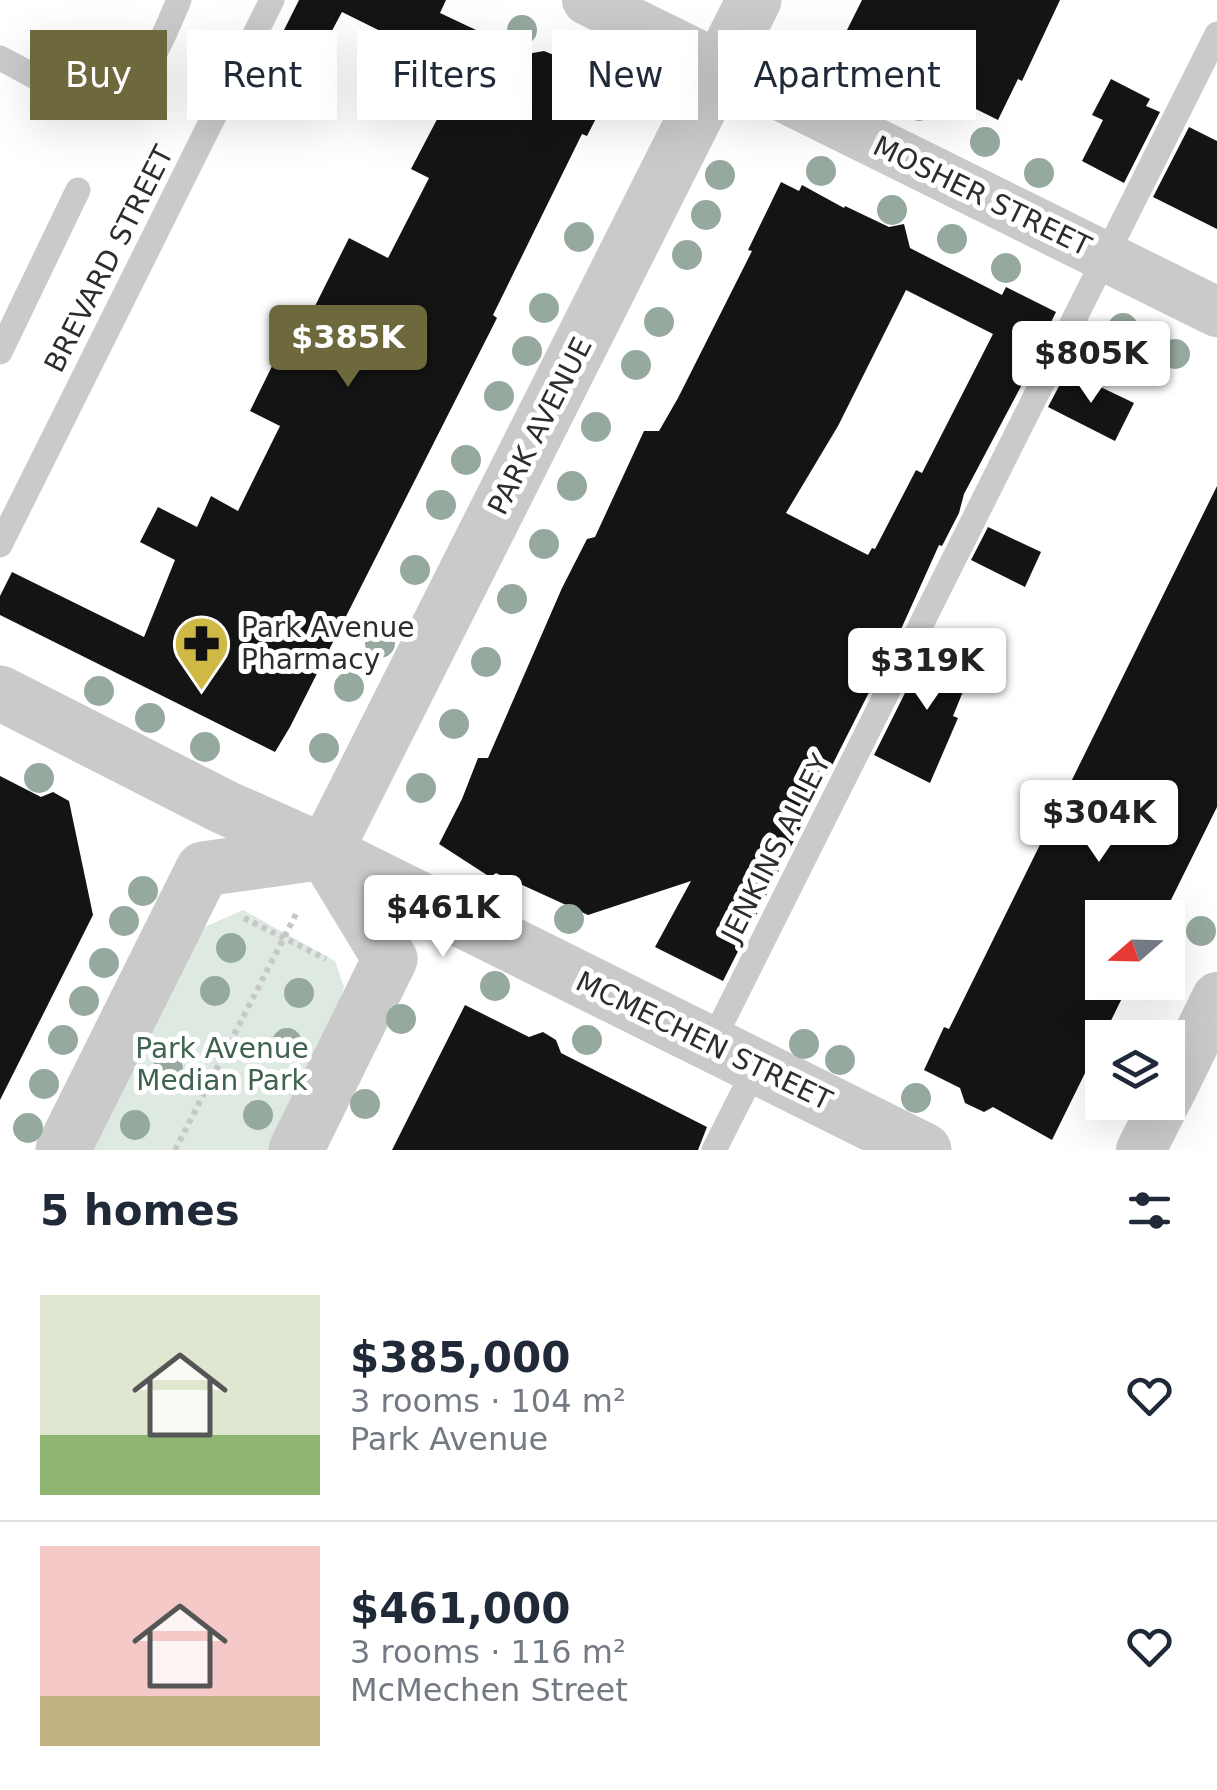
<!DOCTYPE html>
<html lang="en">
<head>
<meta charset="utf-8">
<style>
	body { margin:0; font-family:"DejaVu Sans",sans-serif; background:#f2f2f3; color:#1f2937; height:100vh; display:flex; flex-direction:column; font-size:38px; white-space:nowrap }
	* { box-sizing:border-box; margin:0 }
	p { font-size:32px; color:#747a83 }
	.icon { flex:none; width:55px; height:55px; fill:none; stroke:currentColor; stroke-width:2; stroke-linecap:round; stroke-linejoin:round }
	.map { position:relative; height:1150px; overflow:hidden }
	.panel { display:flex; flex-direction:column; background:#fff; flex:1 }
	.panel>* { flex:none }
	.banner { position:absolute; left:30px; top:30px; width:1158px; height:90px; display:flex; gap:20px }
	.needle { width:65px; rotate:250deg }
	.buttons { position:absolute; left:1085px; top:900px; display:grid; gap:20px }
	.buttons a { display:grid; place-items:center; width:100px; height:100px; border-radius:0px; background:#fff; box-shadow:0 10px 40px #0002; font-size:50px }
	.price { position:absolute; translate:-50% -85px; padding:0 22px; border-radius:10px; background:#fff; color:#222; font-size:32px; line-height:65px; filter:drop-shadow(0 2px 5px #0008) }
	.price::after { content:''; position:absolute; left:50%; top:60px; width:30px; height:22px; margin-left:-15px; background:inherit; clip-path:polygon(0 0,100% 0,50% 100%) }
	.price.selected { background:#6e693d; color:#fff }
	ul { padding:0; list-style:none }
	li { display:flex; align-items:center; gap:30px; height:250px; padding:0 40px }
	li+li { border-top:2px solid #e0e1e3 }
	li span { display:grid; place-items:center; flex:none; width:280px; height:200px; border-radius:0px; color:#555 }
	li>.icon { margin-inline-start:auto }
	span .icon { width:120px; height:120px; fill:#fffc; stroke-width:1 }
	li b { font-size:42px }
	h2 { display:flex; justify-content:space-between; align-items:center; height:120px; padding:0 40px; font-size:42px }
	.chip { padding:0 35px; border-radius:0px; background:#fff; box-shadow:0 10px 40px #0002; font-size:35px; line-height:90px }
	.chip.selected { background:#6e693d; color:#fff }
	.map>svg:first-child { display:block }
</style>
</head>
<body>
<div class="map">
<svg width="1217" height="1150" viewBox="0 0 1217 1150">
	<rect width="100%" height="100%" fill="#fff"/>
	<!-- green -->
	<path fill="#dde9e1" d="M243,910L335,961L344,987L336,1016L270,1150H89L200,929Z"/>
	<!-- building -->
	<g fill="#141414" fill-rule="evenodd">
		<path d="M299,0H446L440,13L527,54L544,51L559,57L612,87L587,136L582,134L493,315L497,318L290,727L275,752L0,615V596L12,572L144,637L175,560L140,542L158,507L197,527L211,496L238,511L280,426L250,411L279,352L289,358L349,238L388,258L429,178L411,169L444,106L457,69L342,12L304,83L267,64Z"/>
		<path d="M862,0H1060L1022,81L1018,79L998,120L841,42Z"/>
		<path d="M1111,79L1150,99L1146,106L1160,112L1124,183L1082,161L1103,120L1092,115Z"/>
		<path d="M1189,127L1217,141V229L1153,197Z"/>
		<path d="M781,182L799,191L802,185L844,208L845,206L889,227L904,224L910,248L1002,295L1006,287L1056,312L1035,355L1037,356L964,494L959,513L942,546L939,545L902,627L723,981L655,947L691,881L588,915L496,873L490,877L439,844L462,799L478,758H488L562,588L587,539L595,537L644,431H659L678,398L752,251L748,250ZM906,290L993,334L922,473L916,470L875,549L872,548L868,555L786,513L838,426Z"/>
		<path d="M1067,371L1134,403L1115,441L1048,407Z"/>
		<path d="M1217,486V807L1162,918H1102V982H1130L1052,1140L993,1107L984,1112L965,1103L960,1088L924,1070L944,1027L949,1029Z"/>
		<path d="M988,527L1041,552L1025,587L971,560Z"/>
		<path d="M931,641L975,662L953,716L958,718L930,783L874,755Z"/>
		<path d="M0,776L41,797L53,792L69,801L93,915L0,1100Z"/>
		<path d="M465,1005L529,1037L543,1032L556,1040L561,1053L707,1127L698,1150H392Z"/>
	</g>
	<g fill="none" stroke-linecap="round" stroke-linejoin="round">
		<!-- path -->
		<g stroke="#c7c7c7" stroke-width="6" stroke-dasharray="5 5" stroke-linecap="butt">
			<path d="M244,918L326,959"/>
			<path d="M175,1150L296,914"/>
		</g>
		<!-- service -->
		<g stroke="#cacaca" stroke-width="25">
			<path d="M0,58C19,67 67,97 85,101C136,112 163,37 179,0"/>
			<path d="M0,352L78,190"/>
			<path d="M0,545L272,0"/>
			<path d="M711,1044L1217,34"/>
			<path d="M714,1150L756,1067"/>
		</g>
		<!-- minor -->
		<g stroke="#cacaca" stroke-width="50">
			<path d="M587,0L1217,312"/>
			<path d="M1168,1097L1217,997"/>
			<path d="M1141,1150L1165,1102"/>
		</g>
		<!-- tertiary -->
		<g stroke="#cacaca" stroke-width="55">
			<path d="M0,693L224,807L325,852L924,1150"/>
			<path d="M325,852L754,0"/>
			<path d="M63,1150L203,869L325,852"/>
			<path d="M296,1150L390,959L325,852"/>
		</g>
	</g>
	<!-- trees -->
	<g fill="#96a99f">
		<circle cx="522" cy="30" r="15"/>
		<circle cx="588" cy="65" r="15"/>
		<circle cx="851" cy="78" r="15"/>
		<circle cx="919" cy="106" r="15"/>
		<circle cx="985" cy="142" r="15"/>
		<circle cx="821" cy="171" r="15"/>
		<circle cx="1039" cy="173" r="15"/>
		<circle cx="720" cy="175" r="15"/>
		<circle cx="892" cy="210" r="15"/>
		<circle cx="706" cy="215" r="15"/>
		<circle cx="579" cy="237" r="15"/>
		<circle cx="952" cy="239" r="15"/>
		<circle cx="687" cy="255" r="15"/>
		<circle cx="1006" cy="268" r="15"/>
		<circle cx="544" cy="308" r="15"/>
		<circle cx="659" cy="322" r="15"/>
		<circle cx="1123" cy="328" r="15"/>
		<circle cx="527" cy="351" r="15"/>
		<circle cx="1175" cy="354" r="15"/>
		<circle cx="636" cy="365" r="15"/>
		<circle cx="499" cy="396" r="15"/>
		<circle cx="596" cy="427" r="15"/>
		<circle cx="466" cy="460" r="15"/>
		<circle cx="572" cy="486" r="15"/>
		<circle cx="441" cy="505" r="15"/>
		<circle cx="544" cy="544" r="15"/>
		<circle cx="415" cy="570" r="15"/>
		<circle cx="512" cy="599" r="15"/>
		<circle cx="380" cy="643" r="15"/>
		<circle cx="486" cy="662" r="15"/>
		<circle cx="349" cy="687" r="15"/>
		<circle cx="99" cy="691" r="15"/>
		<circle cx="150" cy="718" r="15"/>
		<circle cx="454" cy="724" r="15"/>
		<circle cx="205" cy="747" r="15"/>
		<circle cx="324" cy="748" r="15"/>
		<circle cx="39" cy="778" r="15"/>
		<circle cx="421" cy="788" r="15"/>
		<circle cx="143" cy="891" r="15"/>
		<circle cx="569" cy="919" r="15"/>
		<circle cx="124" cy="921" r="15"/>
		<circle cx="1201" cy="931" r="15"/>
		<circle cx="231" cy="948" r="15"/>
		<circle cx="104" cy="963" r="15"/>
		<circle cx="495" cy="986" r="15"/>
		<circle cx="215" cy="991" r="15"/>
		<circle cx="299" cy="993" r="15"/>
		<circle cx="84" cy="1001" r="15"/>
		<circle cx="401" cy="1019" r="15"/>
		<circle cx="63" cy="1040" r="15"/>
		<circle cx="587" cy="1040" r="15"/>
		<circle cx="287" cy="1043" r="15"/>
		<circle cx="804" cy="1044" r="15"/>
		<circle cx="840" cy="1060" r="15"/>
		<circle cx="168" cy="1069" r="15"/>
		<circle cx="44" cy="1084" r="15"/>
		<circle cx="916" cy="1098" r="15"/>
		<circle cx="365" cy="1104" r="15"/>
		<circle cx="258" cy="1115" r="15"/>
		<circle cx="135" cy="1125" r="15"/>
		<circle cx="28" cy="1128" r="15"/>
	</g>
	<!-- icons -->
	<defs>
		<symbol id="pharmacy-pin" viewBox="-11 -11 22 30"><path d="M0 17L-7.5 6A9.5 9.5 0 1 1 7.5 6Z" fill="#cfb844" stroke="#fff"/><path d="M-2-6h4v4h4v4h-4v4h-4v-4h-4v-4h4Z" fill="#111"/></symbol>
	</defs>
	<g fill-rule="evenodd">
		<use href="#pharmacy-pin" x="170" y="612" width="63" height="86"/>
	</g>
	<g text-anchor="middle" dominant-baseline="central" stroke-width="10" stroke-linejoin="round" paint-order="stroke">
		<!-- street labels -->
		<g font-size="28" fill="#2d2d2d" stroke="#fff">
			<text transform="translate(982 196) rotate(26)">MOSHER STREET</text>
			<text transform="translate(109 259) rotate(-63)">BREVARD STREET</text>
			<text transform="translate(540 426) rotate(-63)">PARK AVENUE</text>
			<text transform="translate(776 848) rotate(-63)">JENKINS ALLEY</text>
			<text transform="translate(704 1041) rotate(26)">MCMECHEN STREET</text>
		</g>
		<!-- poi labels -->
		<g font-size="28" fill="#2d2d2d" stroke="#fff" text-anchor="start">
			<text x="241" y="627">Park Avenue<tspan x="241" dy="32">Pharmacy</tspan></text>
		</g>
		<!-- park labels -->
		<g font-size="28" fill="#406350" stroke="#fff">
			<text x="222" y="1048">Park Avenue<tspan x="222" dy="32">Median Park</tspan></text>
		</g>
	</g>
</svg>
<div class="buttons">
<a><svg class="needle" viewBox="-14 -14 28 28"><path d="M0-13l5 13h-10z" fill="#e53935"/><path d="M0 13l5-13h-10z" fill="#747a83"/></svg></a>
<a><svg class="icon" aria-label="layers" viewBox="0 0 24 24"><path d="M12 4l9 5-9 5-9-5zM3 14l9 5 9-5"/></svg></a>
</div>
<b class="price selected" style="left:348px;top:390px">$385K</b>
<b class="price" style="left:1091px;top:406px">$805K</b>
<b class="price" style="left:927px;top:713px">$319K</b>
<b class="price" style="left:1099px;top:865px">$304K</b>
<b class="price" style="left:443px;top:960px">$461K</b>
<div class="banner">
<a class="chip selected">Buy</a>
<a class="chip">Rent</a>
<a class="chip">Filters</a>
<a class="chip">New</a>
<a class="chip">Apartment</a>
</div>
</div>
<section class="panel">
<h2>5 homes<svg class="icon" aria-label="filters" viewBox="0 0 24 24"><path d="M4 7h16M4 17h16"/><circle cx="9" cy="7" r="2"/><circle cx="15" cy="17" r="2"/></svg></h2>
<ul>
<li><span style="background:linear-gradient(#dfe7d0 70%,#8fb573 0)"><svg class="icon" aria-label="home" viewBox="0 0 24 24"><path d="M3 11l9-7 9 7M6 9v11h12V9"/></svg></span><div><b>$385,000</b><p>3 rooms · 104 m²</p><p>Park Avenue</p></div><svg class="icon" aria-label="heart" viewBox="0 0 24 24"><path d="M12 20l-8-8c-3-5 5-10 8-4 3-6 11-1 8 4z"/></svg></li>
<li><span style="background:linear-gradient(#f6c9c9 75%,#c2b280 0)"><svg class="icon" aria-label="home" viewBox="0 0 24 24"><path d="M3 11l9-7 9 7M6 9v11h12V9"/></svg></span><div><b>$461,000</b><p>3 rooms · 116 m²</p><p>McMechen Street</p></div><svg class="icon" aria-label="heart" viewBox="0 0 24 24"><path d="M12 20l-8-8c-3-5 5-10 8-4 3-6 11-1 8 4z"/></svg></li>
</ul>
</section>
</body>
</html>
